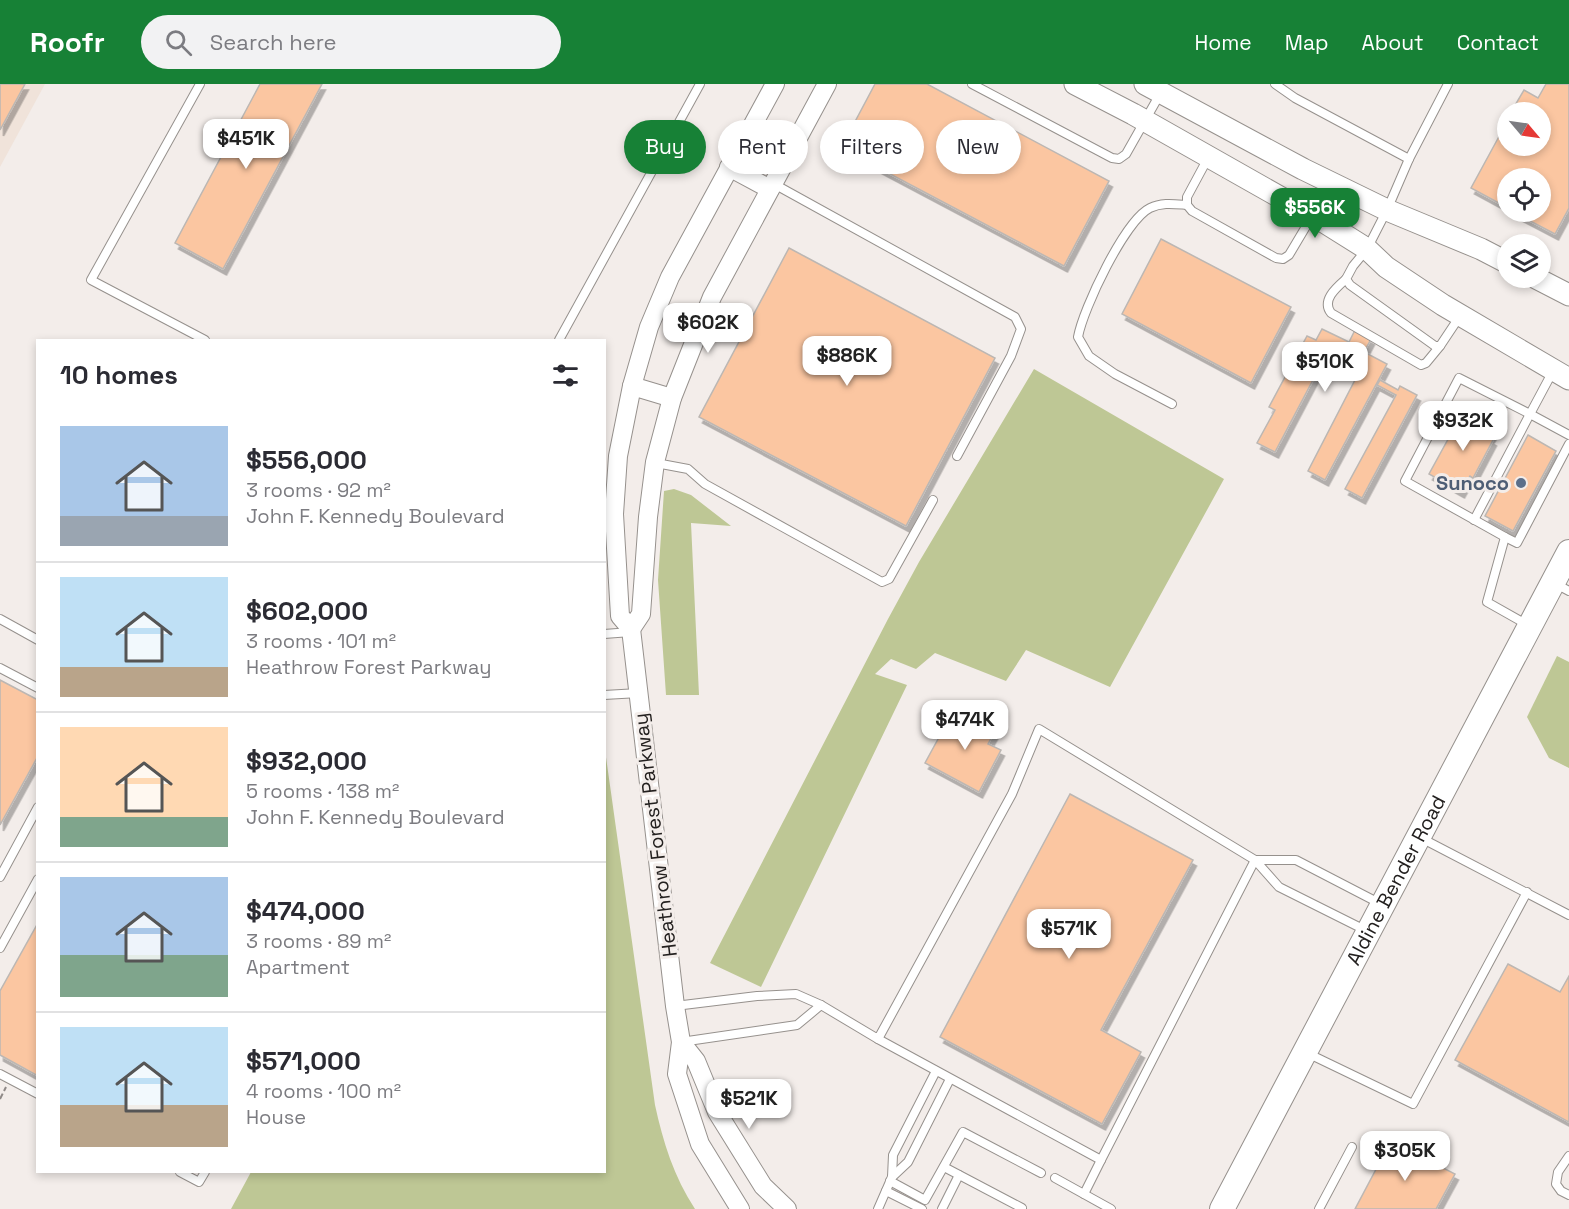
<!DOCTYPE html>
<html lang="en">
<head>
<meta charset="utf-8">
<style>
	body { margin:0; font-family:"Space Grotesk",sans-serif; background:#f2f2f3; color:#2b2b33; height:100vh; display:flex; flex-direction:column; font-size:22px; white-space:nowrap }
	* { box-sizing:border-box; margin:0 }
	p { font-size:20px; color:#7c7c81 }
	.icon { flex:none; width:33px; height:33px; fill:none; stroke:currentColor; stroke-width:2; stroke-linecap:round; stroke-linejoin:round }
	.map { position:relative; flex:1; overflow:hidden }
	.panel { position:absolute; left:36px; top:255px; width:570px; height:834px; display:flex; flex-direction:column; background:#fff; border-radius:0px; box-shadow:0 3px 9px #0003 }
	.panel>* { flex:none }
	.banner { position:absolute; left:624px; top:36px; width:570px; height:54px; display:flex; gap:12px }
	.needle { width:39px; rotate:119deg }
	.fabs { position:absolute; left:1497px; top:18px; display:grid; gap:12px }
	.fabs a { display:grid; place-items:center; width:54px; height:54px; border-radius:50%; background:#fff; box-shadow:0 3px 9px #0003; font-size:30px }
	.price { position:absolute; translate:-50% -51px; padding:0 14px; border-radius:12px; background:#fff; color:#222; font-size:20px; line-height:39px; filter:drop-shadow(0 2px 3px #0008) }
	.price::after { content:''; position:absolute; left:50%; top:36px; width:18px; height:14px; margin-left:-9px; background:inherit; clip-path:polygon(0 0,100% 0,50% 100%) }
	.price.current { background:#178136; color:#fff }
	ul { padding:0; list-style:none }
	li { display:flex; align-items:center; gap:18px; height:150px; padding:0 24px }
	li+li { border-top:2px solid #e1e1e2 }
	li span { display:grid; place-items:center; flex:none; width:168px; height:120px; border-radius:0px; color:#555 }
	li>.icon { margin-inline-start:auto }
	span .icon { width:72px; height:72px; fill:#fffc; stroke-width:1 }
	li b { font-size:26px }
	h2 { display:flex; justify-content:space-between; align-items:center; height:72px; padding:0 24px; font-size:26px }
	.pill { padding:0 21px; border-radius:27px; background:#fff; box-shadow:0 3px 9px #0003; font-size:21px; line-height:54px }
	.pill.current { background:#178136; color:#fff }
	header { display:flex; align-items:center; gap:36px; box-sizing:border-box; height:84px; padding:0 30px; background:#178136; color:#fff }
	header strong { font-size:28px }
	nav { display:flex; gap:33px; margin-inline-start:auto; font-size:21px }
	.search { width:420px; height:54px; background:#f2f2f3; display:flex; align-items:center; gap:15px; box-sizing:border-box; padding:0 21px; border-radius:33px; color:#7c7c81; font-size:22px }
	.map>svg:first-child { display:block }
</style>
</head>
<body>
<header>
<strong>Roofr</strong>
<div class="search"><svg class="icon" aria-label="search" viewBox="0 0 24 24"><circle cx="10" cy="10" r="6"/><path d="M15 15l6 6"/></svg>Search here</div>
<nav><a>Home</a><a>Map</a><a>About</a><a>Contact</a></nav>
</header>
<div class="map">
<svg width="1569" height="1125" viewBox="0 0 1569 1125">
	<defs>
		<filter id="shadow"><feDropShadow dx="3.5" dy="6" stdDeviation="0" flood-color="#0004"/></filter>
	</defs>
	<rect width="100%" height="100%" fill="#f3edea"/>
	<!-- built -->
	<path fill="#f0e3da" d="M0,0H45L0,83Z"/>
	<!-- green -->
	<g fill="#bec795">
		<path d="M1034,285L1224,395L1110,603L1026,566L1006,597L935,569L916,585L891,575L875,590L907,601L761,903L710,879L888,535L919,478Z"/>
		<path d="M674,405L691,411L731,442L691,439L699,611H666L658,496L664,407Z"/>
		<path d="M1557,572L1569,578V684L1549,674L1527,633Z"/>
		<path d="M605,666L655,1021C663,1058 674,1093 695,1125H231L251,1088H604Z"/>
	</g>
	<!-- building -->
	<g fill="#fbc6a1" stroke="#bcb7b3" stroke-width="1.5" filter="url(#shadow)">
		<path d="M0,0H25L0,46Z"/>
		<path d="M260,0H322L223,185L175,159Z"/>
		<path d="M875,0H927L1109,97L1064,182L841,64Z"/>
		<path d="M1546,0H1569V124L1555,150L1513,128H1540V94H1508V124L1471,104L1508,36V62H1540V28H1511L1524,6L1538,14Z"/>
		<path d="M1161,155L1291,223L1251,299L1122,230Z"/>
		<path d="M789,164L995,274L906,442L699,333Z"/>
		<path d="M1322,245L1349,258L1355,246L1371,255L1364,268L1387,280L1325,396L1308,387L1357,292L1324,275L1275,368L1257,359L1275,326L1269,323L1307,252L1316,256Z"/>
		<path d="M1380,296L1398,306L1400,302L1417,311L1362,414L1345,405L1396,311L1377,301Z"/>
		<path d="M1463,328L1495,346L1490,354L1493,356L1473,394L1470,392L1461,408L1429,390Z"/>
		<path d="M1528,351L1556,367L1513,447L1485,432Z"/>
		<path d="M0,596L38,616V672L0,741Z"/>
		<path d="M955,624L996,646L988,660L1001,666L979,708L925,679Z"/>
		<path d="M1070,710L1193,776L1101,946L1141,968L1102,1040L940,953Z"/>
		<path d="M38,839V992L0,971V907Z"/>
		<path d="M1508,880L1560,908L1569,892V1038L1455,976Z"/>
		<path d="M1391,1057L1455,1090L1436,1125H1355Z"/>
	</g>
	<g fill="none" stroke-linecap="round" stroke-linejoin="round">
		<defs>
			<g id="service">
				<path d="M200,0L91,196L205,256"/>
				<path d="M972,0L1112,74L1119,75L1126,70L1160,10"/>
				<path d="M1275,0L1295,14L1409,75"/>
				<path d="M1448,0L1409,75L1387,126L1367,165L1353,182L1346,195L1350,201L1435,262H1440L1460,232"/>
				<path d="M1208,74L1187,113V121L1192,127L1276,174L1283,175L1289,171L1311,134"/>
				<path d="M774,100L1015,233L1021,245L1011,272L957,372"/>
				<path d="M1346,195C1337,203 1321,216 1331,229L1421,281L1426,279L1440,262"/>
				<path d="M559,256L700,0"/>
				<path d="M1172,320L1115,290L1089,272L1078,253C1083,225 1125,136 1150,124C1162,118 1174,120 1187,121"/>
				<path d="M656,379L688,385L705,400L882,498L889,495L933,416"/>
				<path d="M1474,436L1530,330L1569,351"/>
				<path d="M1505,453L1517,459L1569,360"/>
				<path d="M1554,499L1569,507"/>
				<path d="M0,535L38,556"/>
				<path d="M1526,540L1487,518L1505,453L1405,397L1459,294L1530,330L1553,287"/>
				<path d="M604,550L631,548"/>
				<path d="M0,584L38,604"/>
				<path d="M604,611L639,609"/>
				<path d="M1421,754L1569,831"/>
				<path d="M1255,776H1296L1379,819"/>
				<path d="M0,793L38,723"/>
				<path d="M0,864L38,795"/>
				<path d="M675,922L757,912L796,910L821,921L878,955L1012,710L1039,645L1255,776L1279,803L1365,846"/>
				<path d="M878,955L1101,1076L1255,776"/>
				<path d="M681,958L797,941L821,921"/>
				<path d="M1307,969L1413,1020L1527,808"/>
				<path d="M0,990L38,1010"/>
				<path d="M1569,1072L1558,1088L1556,1100L1561,1107L1569,1111"/>
				<path d="M944,1083L1022,1124"/>
				<path d="M180,1088L199,1098L205,1088"/>
				<path d="M892,1093L908,1078L950,995"/>
				<path d="M1055,1094L1111,1125"/>
				<path d="M890,1097L925,1116L963,1048L1041,1089"/>
				<path d="M886,1107L922,1125"/>
				<path d="M1084,1110L1101,1076"/>
				<path d="M878,1125L892,1093L893,1071L936,987"/>
				<path d="M942,1125L959,1091"/>
				<path d="M1319,1125L1352,1063"/>
			</g>
			<g id="tertiary">
				<path d="M729,83L770,105"/>
				<path d="M632,302L672,314"/>
				<path d="M631,545L641,530L648,433L655,378L672,314L712,213L827,0"/>
				<path d="M681,958L696,977L717,1028L763,1102L787,1125"/>
				<path d="M740,1125L700,1060L677,990L681,958L675,922L631,545L620,532L614,430L618,372L632,302L649,243L670,193L775,0"/>
			</g>
			<g id="secondary">
				<path d="M1075,0L1133,30L1324,138L1367,165L1386,183L1443,221L1569,295"/>
				<path d="M1145,0L1303,85L1387,126L1481,165L1508,179"/>
				<path d="M1536,194L1569,211"/>
			</g>
			<g id="primary">
				<path id="s1" d="M1222,1125L1569,468"/>
			</g>
		</defs>
		<!-- service casing -->
		<use href="#service" stroke="#96918d" stroke-width="10"/>
		<!-- tertiary casing -->
		<use href="#tertiary" stroke="#96918d" stroke-width="20"/>
		<!-- secondary casing -->
		<use href="#secondary" stroke="#96918d" stroke-width="23"/>
		<!-- primary casing -->
		<use href="#primary" stroke="#96918d" stroke-width="26"/>
		<!-- path -->
		<path stroke="#8e8987" stroke-width="2" stroke-dasharray="6 3" stroke-linecap="butt" d="M0,1015L6,1003"/>
		<!-- service -->
		<use href="#service" stroke="#fff" stroke-width="8"/>
		<!-- tertiary -->
		<use href="#tertiary" stroke="#fff" stroke-width="18"/>
		<!-- secondary -->
		<use href="#secondary" stroke="#fff" stroke-width="21"/>
		<!-- primary -->
		<use href="#primary" stroke="#fff" stroke-width="24"/>
	</g>
	<!-- markers -->
	<circle fill="#5c6f8a" stroke="#f3edea" stroke-width="2" cx="1521" cy="399" r="6"/>
	<g text-anchor="middle" dominant-baseline="central" stroke-width="6" stroke-linejoin="round" paint-order="stroke">
		<!-- service labels -->
		<g font-size="20" font-weight="bold" fill="#4e5e75" stroke="#f3edea" text-anchor="end">
			<text x="1509" y="399">Sunoco</text>
		</g>
		<!-- street labels -->
		<g font-size="20" fill="#23201f" stroke="#f3edea">
			<text transform="translate(655 751) rotate(-97)">Heathrow Forest Parkway</text>
			<text stroke="none"><textPath href="#s1" startOffset="372">Aldine Bender Road</textPath></text>
		</g>
	</g>
</svg>
<div class="fabs">
<a><svg class="needle" viewBox="-14 -14 28 28"><path d="M0-13l5 13h-10z" fill="#e53935"/><path d="M0 13l5-13h-10z" fill="#7c7c81"/></svg></a>
<a><svg class="icon" aria-label="locate" viewBox="0 0 24 24"><circle cx="12" cy="12" r="6"/><path d="M12 2v4M12 18v4M2 12h4M18 12h4"/></svg></a>
<a><svg class="icon" aria-label="layers" viewBox="0 0 24 24"><path d="M12 4l9 5-9 5-9-5zM3 14l9 5 9-5"/></svg></a>
</div>
<b class="price" style="left:246px;top:86px">$451K</b>
<b class="price current" style="left:1315px;top:155px">$556K</b>
<b class="price" style="left:708px;top:270px">$602K</b>
<b class="price" style="left:847px;top:303px">$886K</b>
<b class="price" style="left:1325px;top:309px">$510K</b>
<b class="price" style="left:1463px;top:368px">$932K</b>
<b class="price" style="left:965px;top:667px">$474K</b>
<b class="price" style="left:1069px;top:876px">$571K</b>
<b class="price" style="left:749px;top:1046px">$521K</b>
<b class="price" style="left:1405px;top:1098px">$305K</b>
<div class="banner">
<a class="pill current">Buy</a>
<a class="pill">Rent</a>
<a class="pill">Filters</a>
<a class="pill">New</a>
</div>
<section class="panel">
<h2>10 homes<svg class="icon" aria-label="filters" viewBox="0 0 24 24"><path d="M4 7h16M4 17h16"/><circle cx="9" cy="7" r="2"/><circle cx="15" cy="17" r="2"/></svg></h2>
<ul>
<li><span style="background:linear-gradient(#a9c7e8 75%,#9aa5b1 0)"><svg class="icon" aria-label="home" viewBox="0 0 24 24"><path d="M3 11l9-7 9 7M6 9v11h12V9"/></svg></span><div><b>$556,000</b><p>3 rooms · 92 m²</p><p>John F. Kennedy Boulevard</p></div></li>
<li><span style="background:linear-gradient(#bfe0f5 75%,#b9a48a 0)"><svg class="icon" aria-label="home" viewBox="0 0 24 24"><path d="M3 11l9-7 9 7M6 9v11h12V9"/></svg></span><div><b>$602,000</b><p>3 rooms · 101 m²</p><p>Heathrow Forest Parkway</p></div></li>
<li><span style="background:linear-gradient(#ffd9b3 75%,#7fa58c 0)"><svg class="icon" aria-label="home" viewBox="0 0 24 24"><path d="M3 11l9-7 9 7M6 9v11h12V9"/></svg></span><div><b>$932,000</b><p>5 rooms · 138 m²</p><p>John F. Kennedy Boulevard</p></div></li>
<li><span style="background:linear-gradient(#a9c7e8 65%,#7fa58c 0)"><svg class="icon" aria-label="home" viewBox="0 0 24 24"><path d="M3 11l9-7 9 7M6 9v11h12V9"/></svg></span><div><b>$474,000</b><p>3 rooms · 89 m²</p><p>Apartment</p></div></li>
<li><span style="background:linear-gradient(#bfe0f5 65%,#b9a48a 0)"><svg class="icon" aria-label="home" viewBox="0 0 24 24"><path d="M3 11l9-7 9 7M6 9v11h12V9"/></svg></span><div><b>$571,000</b><p>4 rooms · 100 m²</p><p>House</p></div></li>
</ul>
</section>
</div>
</body>
</html>
